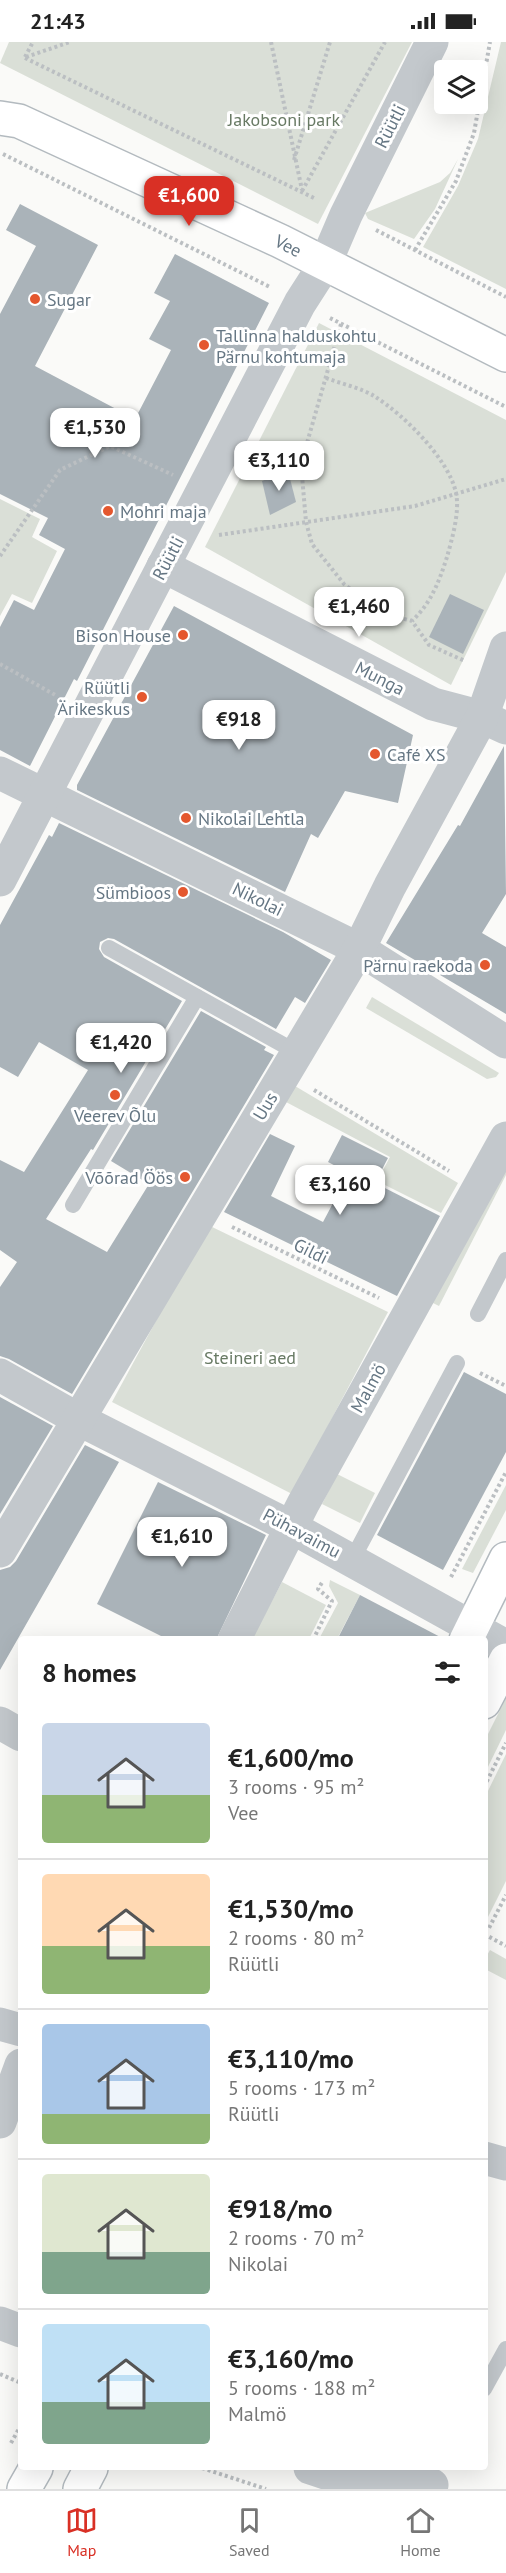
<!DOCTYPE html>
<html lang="en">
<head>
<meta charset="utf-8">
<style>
	body { margin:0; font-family:"PT Sans",sans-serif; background:#f2f2f2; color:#222; height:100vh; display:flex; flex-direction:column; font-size:22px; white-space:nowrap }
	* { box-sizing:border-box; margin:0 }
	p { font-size:20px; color:#767676 }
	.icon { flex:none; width:33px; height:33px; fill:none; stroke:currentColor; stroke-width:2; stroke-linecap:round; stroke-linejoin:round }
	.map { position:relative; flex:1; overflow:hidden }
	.sheet { position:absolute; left:18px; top:1594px; width:470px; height:834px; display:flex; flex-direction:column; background:#fff; border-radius:6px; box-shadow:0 6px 24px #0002 }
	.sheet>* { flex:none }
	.buttons { position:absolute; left:434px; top:18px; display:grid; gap:12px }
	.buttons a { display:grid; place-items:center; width:54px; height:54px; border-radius:6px; background:#fff; box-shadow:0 6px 24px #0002; font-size:30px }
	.price { position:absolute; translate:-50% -51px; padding:0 14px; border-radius:12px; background:#fff; color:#222; font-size:20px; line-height:39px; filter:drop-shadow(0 2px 3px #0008) }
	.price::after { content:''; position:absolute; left:50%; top:36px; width:18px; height:14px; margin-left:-9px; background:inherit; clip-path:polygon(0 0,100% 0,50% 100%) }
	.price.current { background:#d93025; color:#fff }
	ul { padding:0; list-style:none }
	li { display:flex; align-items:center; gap:18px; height:150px; padding:0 24px }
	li+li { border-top:2px solid #e0e0e0 }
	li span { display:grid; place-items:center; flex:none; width:168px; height:120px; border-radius:6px; color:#555 }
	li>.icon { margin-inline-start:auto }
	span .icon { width:72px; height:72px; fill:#fffc; stroke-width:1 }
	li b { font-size:26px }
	h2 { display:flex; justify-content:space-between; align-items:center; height:72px; padding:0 24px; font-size:26px }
	.status { display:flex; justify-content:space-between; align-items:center; height:42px; padding:0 30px; background:#fff; direction:ltr }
	.status svg { height:16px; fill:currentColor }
	.menu { display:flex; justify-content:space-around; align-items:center; height:84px; border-top:2px solid #e0e0e0; background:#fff; font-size:16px; color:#767676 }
	.menu a { display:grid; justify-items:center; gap:3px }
	.menu .current { color:#d93025 }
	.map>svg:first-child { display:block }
</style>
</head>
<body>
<div class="status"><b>21:43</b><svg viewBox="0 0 49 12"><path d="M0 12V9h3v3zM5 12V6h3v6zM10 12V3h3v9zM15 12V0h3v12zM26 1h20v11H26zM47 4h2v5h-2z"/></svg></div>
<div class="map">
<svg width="506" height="2447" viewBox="0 0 506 2447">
	<rect width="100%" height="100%" fill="#fafaf8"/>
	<!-- green -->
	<g fill="#dadfd7">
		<path d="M9,0H412L318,182L0,21Z"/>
		<path d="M501,0H506V247L423,205L458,144L478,97Z"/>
		<path d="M458,117L435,167L414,197L368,177L365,171L440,140L450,131Z"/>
		<path d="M319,281L506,378V530L451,643L205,505Z"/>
		<path d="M0,457L40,477L32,495L57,509L32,561L12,552L0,574Z"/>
		<path d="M372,955L499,1031L496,1035L487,1037L366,966Z"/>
		<path d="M295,1044L458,1141L441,1171L377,1139L390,1115L286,1060Z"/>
		<path d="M506,1119V1133L439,1264L431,1260Z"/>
		<path d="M208,1183L388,1270L292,1452L112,1360Z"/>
		<path d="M337,1432L375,1451L360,1481L322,1462Z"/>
		<path d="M506,1443V1468L473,1531L462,1527Z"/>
		<path d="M330,1538L360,1553L337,1597H319L338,1561L329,1544Z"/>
		<path d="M282,1540L326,1563L309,1597L251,1598Z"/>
		<path d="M506,1656V1688L485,1731V1698Z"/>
		<path d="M506,1712V1839L485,1881V1755Z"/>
		<path d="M490,1908L506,1917V1938L485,1927V1917Z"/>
	</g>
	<!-- building -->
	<g fill="#aab3b9">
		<path d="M20,162L98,203L35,324L135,377L171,308L149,297L170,259L154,251L175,212L269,261L77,639L74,637L30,724L0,708V585L14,558L34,568L65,507L39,493L48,476L0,452V272L36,204L6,188Z"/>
		<path d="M288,429L296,460L270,473L262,439Z"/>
		<path d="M450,552L484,568L463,612L429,595Z"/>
		<path d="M174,564L413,693L398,761L345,749L318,796L311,792L285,850L77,748V743Z"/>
		<path d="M504,704L506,852L482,891L506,905V972L386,901L458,783L460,784Z"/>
		<path d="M59,781L283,890L331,918L305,961L295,955L276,987L114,897L108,896L100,900L99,907L104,915L182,959L93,1108L91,1107L46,1177L107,1210L149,1142L111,1119L201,969L266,1005L264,1008L274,1013L72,1352L9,1317L0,1314V1245L17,1220L0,1208V1118L24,1130L88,1028L39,1000L18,1035L0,1025V883L49,793L52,795Z"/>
		<path d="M270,1092L295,1104L271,1154L323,1180L349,1131L328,1120L342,1093L388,1116L375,1141L440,1174L397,1254L224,1170Z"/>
		<path d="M464,1330L506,1352V1410L443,1528L377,1493Z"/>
		<path d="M0,1355L53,1384L0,1472Z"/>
		<path d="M85,1403L119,1420L0,1628V1528L10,1525L16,1519Z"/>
		<path d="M158,1440L266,1493L216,1598H169L97,1562Z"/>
		<path d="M360,1553L446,1598H337Z"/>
	</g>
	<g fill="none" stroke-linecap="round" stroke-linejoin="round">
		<defs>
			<g id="secondary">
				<path id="s1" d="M0,76L19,79L280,199L506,313"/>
				<path d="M466,1598L506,1517"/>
				<path d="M484,1660L506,1618"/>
				<path d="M24,2447L36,2426"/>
				<path d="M80,2447L91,2426"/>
			</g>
		</defs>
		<!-- secondary casing -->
		<use href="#secondary" stroke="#b3babf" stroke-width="36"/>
		<!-- path -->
		<g stroke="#bbbfc2" stroke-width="4" stroke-dasharray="3 3" stroke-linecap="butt">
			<path d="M271,0L302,148"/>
			<path d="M25,15L33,0"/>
			<path d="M26,15L70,0"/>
			<path d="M25,16L316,157"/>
			<path d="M3,112L270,245"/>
			<path d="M294,118L330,0"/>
			<path d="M302,149L385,0"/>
			<path d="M376,188L506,255"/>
			<path d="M415,208L456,139L474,91L490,0"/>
			<path d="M330,276L506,365"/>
			<path d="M341,282L301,422L306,480L312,502L344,542L368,561L393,574L412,579L429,603L465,619"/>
			<path d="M326,336C342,342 361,346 374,354C403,372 449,417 456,451C460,470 452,497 447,515C439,540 431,561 412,579"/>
			<path d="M219,493L415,464L506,437"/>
			<path d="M0,514L60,428L110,404L173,433"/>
			<path d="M0,622L57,654"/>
			<path d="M314,1048L449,1129"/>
			<path d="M232,1185L379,1256"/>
			<path d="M480,1331L506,1344"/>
			<path d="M451,1535L506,1430"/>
			<path d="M313,1598L332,1559L318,1547L323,1539"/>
			<path d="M484,1745L506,1701"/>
			<path d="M484,1889L489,1886L506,1853"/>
			<path d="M484,1892L506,1904"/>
			<path d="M0,2332L21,2341"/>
			<path d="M11,2401L21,2383"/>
			<path d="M202,2426L266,2447"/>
		</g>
		<!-- lane -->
		<g stroke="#c3c8cc" stroke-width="16">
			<path d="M109,906L298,1011"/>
			<path d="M73,1163L197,955"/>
			<path d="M478,1272L506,1218"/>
			<path d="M352,1518L457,1321"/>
			<path d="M484,2347L506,2307"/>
		</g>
		<!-- street -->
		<g stroke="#c3c8cc" stroke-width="33">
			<path d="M163,524L433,662L482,675L506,686"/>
			<path d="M0,731L359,907L506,1000"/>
			<path d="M0,838L300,261L325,222L346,173L432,0"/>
			<path d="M0,1333L78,1377L291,1485L506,1604"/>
			<path d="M0,1509L359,907L390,844L482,675L506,606"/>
			<path d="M234,1598L303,1462L506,1096"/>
			<path d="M0,1681L21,1693"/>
			<path d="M0,1982L21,1988"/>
			<path d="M0,2080L21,2023"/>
			<path d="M484,2116L506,2122"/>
			<path d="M0,2281L21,2289"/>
			<path d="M310,2426C360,2443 379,2447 432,2443"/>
		</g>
		<!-- secondary -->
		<use href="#secondary" stroke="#fff" stroke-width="33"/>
	</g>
	<!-- markers -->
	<g fill="#e4572e" stroke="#fff" stroke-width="2">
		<circle cx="35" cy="257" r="6"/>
		<circle cx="204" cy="303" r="6"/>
		<circle cx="108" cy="469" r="6"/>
		<circle cx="183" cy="593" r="6"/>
		<circle cx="142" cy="655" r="6"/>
		<circle cx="375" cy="712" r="6"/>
		<circle cx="186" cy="776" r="6"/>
		<circle cx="183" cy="850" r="6"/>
		<circle cx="485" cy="923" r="6"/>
		<circle cx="115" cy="1053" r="6"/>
		<circle cx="185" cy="1135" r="6"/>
	</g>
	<g text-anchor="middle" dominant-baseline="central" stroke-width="6" stroke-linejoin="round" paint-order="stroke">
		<!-- park labels -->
		<g font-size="18" fill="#687a64" stroke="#fff">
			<text x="284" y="77">Jakobsoni park</text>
			<text x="250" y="1315">Steineri aed</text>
		</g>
		<!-- street labels -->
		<g font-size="18" fill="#657683" stroke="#fff">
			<text transform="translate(390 84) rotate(-63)">Rüütli</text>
			<text stroke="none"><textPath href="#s1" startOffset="316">Vee</textPath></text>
			<text transform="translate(168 516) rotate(-62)">Rüütli</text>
			<text transform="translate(380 636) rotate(27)">Munga</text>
			<text transform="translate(258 857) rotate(26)">Nikolai</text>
			<text transform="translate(265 1064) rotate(-59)">Uus</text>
			<text transform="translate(311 1209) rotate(26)">Gildi</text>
			<text transform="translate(368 1346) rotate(-61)">Malmö</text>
			<text transform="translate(302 1491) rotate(28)">Pühavaimu</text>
		</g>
		<!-- poi labels -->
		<g font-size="18" fill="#657683" stroke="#fff" text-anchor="start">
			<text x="47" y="257">Sugar</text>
			<text x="216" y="293">Tallinna halduskohtu<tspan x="216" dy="21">Pärnu kohtumaja</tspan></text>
			<text x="120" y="469">Mohri maja</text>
			<text x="171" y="593" text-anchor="end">Bison House</text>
			<text x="130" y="645" text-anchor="end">Rüütli<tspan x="130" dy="21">Ärikeskus</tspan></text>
			<text x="387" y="712">Café XS</text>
			<text x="198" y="776">Nikolai Lehtla</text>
			<text x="171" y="850" text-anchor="end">Sümbioos</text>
			<text x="473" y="923" text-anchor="end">Pärnu raekoda</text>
			<text x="115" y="1073" text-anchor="middle">Veerev Õlu</text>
			<text x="173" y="1135" text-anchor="end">Võõrad Öös</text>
		</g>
	</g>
</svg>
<div class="buttons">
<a><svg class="icon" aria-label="layers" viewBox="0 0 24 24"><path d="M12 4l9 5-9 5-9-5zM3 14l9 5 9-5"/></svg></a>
</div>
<b class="price current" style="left:189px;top:185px">€1,600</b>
<b class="price" style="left:95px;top:417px">€1,530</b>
<b class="price" style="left:279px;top:450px">€3,110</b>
<b class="price" style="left:359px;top:596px">€1,460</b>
<b class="price" style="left:239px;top:709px">€918</b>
<b class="price" style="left:121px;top:1032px">€1,420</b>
<b class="price" style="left:340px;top:1174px">€3,160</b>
<b class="price" style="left:182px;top:1526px">€1,610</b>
<section class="sheet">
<h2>8 homes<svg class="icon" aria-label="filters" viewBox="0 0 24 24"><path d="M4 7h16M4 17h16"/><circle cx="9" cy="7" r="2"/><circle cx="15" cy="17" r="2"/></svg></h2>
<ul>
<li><span style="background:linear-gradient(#c9d6e8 60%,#8fb573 0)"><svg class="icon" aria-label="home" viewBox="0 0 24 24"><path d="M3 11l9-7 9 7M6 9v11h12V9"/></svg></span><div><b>€1,600/mo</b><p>3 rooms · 95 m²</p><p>Vee</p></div></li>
<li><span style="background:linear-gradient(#ffd9b3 60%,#8fb573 0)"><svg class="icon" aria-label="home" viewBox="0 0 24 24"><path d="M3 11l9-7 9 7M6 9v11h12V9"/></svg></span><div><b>€1,530/mo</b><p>2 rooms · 80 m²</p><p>Rüütli</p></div></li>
<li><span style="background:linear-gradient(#a9c7e8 75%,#8fb573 0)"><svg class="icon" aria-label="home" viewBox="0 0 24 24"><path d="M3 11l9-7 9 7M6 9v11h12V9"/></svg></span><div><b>€3,110/mo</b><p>5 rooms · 173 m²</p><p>Rüütli</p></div></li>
<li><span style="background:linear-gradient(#dfe7d0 65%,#7fa58c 0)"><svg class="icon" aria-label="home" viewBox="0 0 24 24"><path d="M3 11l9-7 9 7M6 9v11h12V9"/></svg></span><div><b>€918/mo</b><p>2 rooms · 70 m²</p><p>Nikolai</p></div></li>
<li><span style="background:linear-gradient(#bfe0f5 65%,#7fa58c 0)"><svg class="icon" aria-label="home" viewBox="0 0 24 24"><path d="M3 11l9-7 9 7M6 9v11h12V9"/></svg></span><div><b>€3,160/mo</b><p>5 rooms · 188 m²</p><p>Malmö</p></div></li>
</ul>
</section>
</div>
<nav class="menu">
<a class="current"><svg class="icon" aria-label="map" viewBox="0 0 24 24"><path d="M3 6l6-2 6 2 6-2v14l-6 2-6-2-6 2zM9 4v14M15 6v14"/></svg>Map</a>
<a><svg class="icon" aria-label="saved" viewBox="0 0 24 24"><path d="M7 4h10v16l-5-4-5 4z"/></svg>Saved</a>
<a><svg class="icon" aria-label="home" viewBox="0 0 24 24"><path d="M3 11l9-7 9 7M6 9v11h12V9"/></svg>Home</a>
</nav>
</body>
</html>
